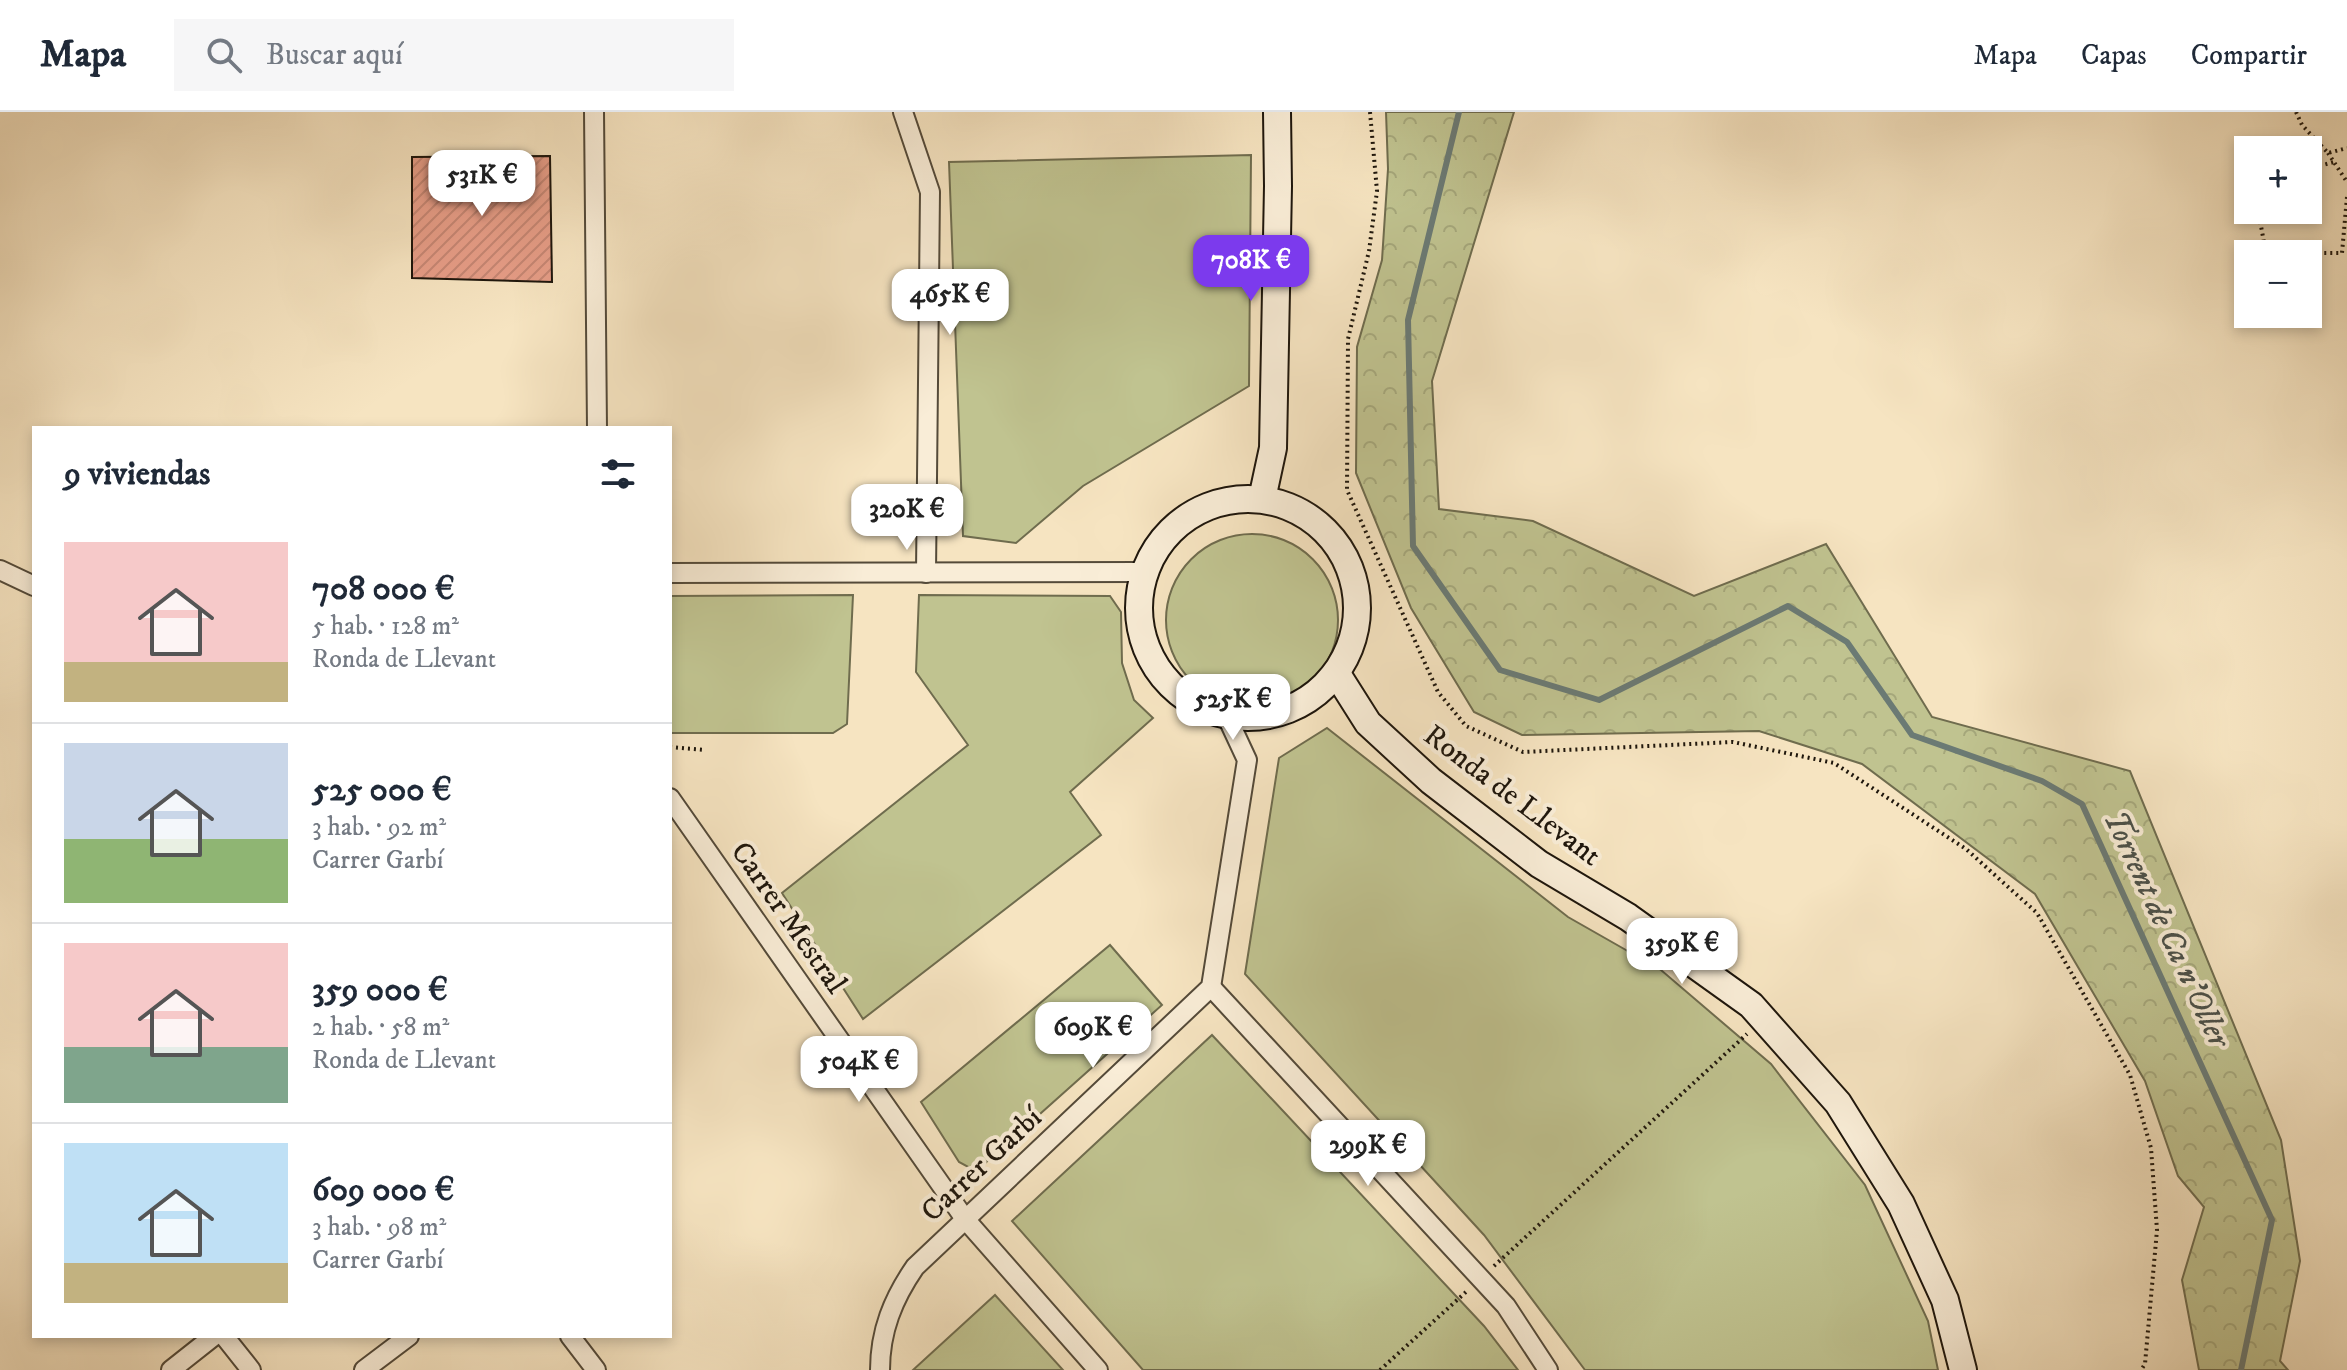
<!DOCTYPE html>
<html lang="es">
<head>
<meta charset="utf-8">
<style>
	body { margin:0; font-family:"IM FELL DW Pica",serif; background:#f6f6f7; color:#1f2937; height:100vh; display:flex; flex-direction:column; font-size:30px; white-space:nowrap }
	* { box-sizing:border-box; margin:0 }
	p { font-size:26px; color:#747a83 }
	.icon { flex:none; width:44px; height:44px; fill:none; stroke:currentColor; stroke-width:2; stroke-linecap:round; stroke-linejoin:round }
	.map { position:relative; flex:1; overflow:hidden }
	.details { position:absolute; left:32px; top:314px; width:640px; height:912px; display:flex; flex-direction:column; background:#fff; border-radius:0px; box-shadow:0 4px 12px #0003 }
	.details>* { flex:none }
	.tools { position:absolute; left:2234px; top:24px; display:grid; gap:16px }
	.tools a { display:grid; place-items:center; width:88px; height:88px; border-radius:0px; background:#fff; box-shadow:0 4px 12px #0003; font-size:40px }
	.price { position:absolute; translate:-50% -68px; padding:0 18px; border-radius:16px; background:#fff; color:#222; font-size:26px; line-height:52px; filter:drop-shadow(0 2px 4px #0008) }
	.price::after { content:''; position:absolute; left:50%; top:48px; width:24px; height:18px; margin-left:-12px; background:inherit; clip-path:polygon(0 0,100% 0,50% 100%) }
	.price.on { background:#7c3aed; color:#fff }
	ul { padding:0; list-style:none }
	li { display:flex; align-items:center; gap:24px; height:200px; padding:0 32px }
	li+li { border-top:2px solid #e0e1e3 }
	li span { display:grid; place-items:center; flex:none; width:224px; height:160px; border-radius:0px; color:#555 }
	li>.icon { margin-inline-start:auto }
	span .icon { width:96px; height:96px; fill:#fffc; stroke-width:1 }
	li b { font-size:34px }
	h2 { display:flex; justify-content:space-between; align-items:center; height:96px; padding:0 32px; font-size:34px }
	header { display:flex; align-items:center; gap:48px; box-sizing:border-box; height:112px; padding:0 40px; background:#fff; border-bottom:2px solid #e0e1e3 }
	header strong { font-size:38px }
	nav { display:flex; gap:44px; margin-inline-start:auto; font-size:28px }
	.search { width:560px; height:72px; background:#f6f6f7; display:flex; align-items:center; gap:20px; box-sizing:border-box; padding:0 28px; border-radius:0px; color:#747a83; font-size:30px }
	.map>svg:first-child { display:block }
</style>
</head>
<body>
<header>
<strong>Mapa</strong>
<div class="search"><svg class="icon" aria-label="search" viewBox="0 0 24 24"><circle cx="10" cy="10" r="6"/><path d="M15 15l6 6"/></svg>Buscar aquí</div>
<nav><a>Mapa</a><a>Capas</a><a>Compartir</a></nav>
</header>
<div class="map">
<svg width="2347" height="1258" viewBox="0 0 2347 1258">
	<defs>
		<pattern id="forest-crowns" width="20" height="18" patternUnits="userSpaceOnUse" patternTransform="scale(2)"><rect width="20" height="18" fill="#c0c390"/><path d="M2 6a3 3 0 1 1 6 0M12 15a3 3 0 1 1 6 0" fill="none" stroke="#a5a77b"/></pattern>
		<pattern id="building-hatch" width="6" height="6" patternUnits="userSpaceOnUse" patternTransform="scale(2)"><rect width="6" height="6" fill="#e69d87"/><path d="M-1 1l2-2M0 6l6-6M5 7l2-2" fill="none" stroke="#c58673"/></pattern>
	</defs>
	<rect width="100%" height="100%" fill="#f6e4c1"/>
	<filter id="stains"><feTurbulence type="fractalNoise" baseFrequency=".0025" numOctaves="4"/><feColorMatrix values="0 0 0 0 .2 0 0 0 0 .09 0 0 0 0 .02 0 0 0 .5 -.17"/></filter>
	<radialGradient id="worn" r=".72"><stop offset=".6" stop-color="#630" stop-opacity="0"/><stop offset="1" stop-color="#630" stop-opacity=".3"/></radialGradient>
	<!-- grass -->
	<g fill="#c0c390" stroke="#6f6c4e" stroke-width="2">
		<path d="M1251,43L1249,274L1083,374L1016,431L963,424L949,50Z"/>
		<circle cx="1252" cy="508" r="86"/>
		<path d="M853,483L847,612L833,621H670V484Z"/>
		<path d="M919,483L1110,484L1121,500L1122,551L1134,588L1153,606L1070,680L1101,723L863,907L782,781L968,633L916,560Z"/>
		<path d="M1327,616L1568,805L1661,858L1771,952L1865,1073L1928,1209L1938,1258H1585L1484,1123L1245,862L1279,646Z"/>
		<path d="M1110,833L1162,893L984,1052L970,1056L959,1050L921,990Z"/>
		<path d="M1212,923L1484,1214L1518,1258H1143L1012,1109Z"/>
		<path d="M995,1183L1063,1258H913Z"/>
	</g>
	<!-- forest -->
	<path fill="url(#forest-crowns)" stroke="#6f6c4e" stroke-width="2" d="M1386,0H1514L1432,269L1439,397L1533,409L1694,484L1826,432L1932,605L2130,659L2281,1028L2300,1149L2280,1249L2288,1258H2199L2182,1168L2204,1095L2178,1064L2145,969L2035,782L1862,652L1759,619L1522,623L1474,600L1411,496L1356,361L1357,235L1382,148L1388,57Z"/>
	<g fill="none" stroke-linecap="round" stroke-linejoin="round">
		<!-- stream -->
		<path stroke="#6b7a74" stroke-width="6" d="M1459,0L1408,208L1413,434L1500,558L1599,588L1788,494L1847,530L1912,623L2042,669L2082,692L2272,1108L2241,1258"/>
	</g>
	<!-- building -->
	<path fill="url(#building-hatch)" stroke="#1e160c" stroke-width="2" d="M550,44L552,170L412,166V45Z"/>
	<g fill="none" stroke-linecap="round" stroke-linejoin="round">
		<defs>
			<g id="street">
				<path d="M594,0L597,316"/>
				<path d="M903,0L930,80L926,461"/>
				<path d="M0,458L34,474"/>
				<path d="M670,461L1143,460"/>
				<path d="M670,686L965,1107L1098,1258"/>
				<path d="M1211,875L1506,1194L1548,1258"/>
				<path d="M224,1224L251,1258"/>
				<path d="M570,1224L596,1258"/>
				<path d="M171,1258L214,1224"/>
				<path d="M364,1258L409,1224"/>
				<path d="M880,1258C880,1219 893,1187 915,1155L1211,875L1247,648L1227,605"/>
			</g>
			<g id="secondary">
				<circle cx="1248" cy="496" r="109"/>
				<path d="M1262,387L1273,336L1278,74L1277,0"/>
				<path d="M1337,562L1368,611L1431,669L1539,752L1628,805L1751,893L1838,991L1901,1092L1945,1188L1963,1258"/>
			</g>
		</defs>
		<!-- street casing -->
		<use href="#street" stroke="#544a39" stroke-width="22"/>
		<!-- secondary casing -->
		<use href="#secondary" stroke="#1e160c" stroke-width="30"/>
		<!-- path -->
		<g stroke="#1e160c" stroke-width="4" stroke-dasharray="2 4" stroke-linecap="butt">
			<path d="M1370,0L1377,79L1369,139L1348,227L1347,378L1438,580L1466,614L1523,640L1733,630L1834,651L1966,737L2037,801L2130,963L2151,1036L2157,1118L2145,1252L2141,1258"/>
			<path d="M2296,0L2302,13L2328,41L2347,36"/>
			<path d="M2328,41L2347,70"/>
			<path d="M2308,57L2334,50"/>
			<path d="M2258,98L2266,141H2342L2347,85"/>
			<path d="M670,635L705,638"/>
			<path d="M1494,1154L1747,922"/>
			<path d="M1380,1258L1467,1179"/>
		</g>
		<!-- street -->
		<use href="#street" stroke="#f9edd7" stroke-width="18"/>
		<!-- secondary -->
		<use href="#secondary" stroke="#f9edd7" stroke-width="26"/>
	</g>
	<g text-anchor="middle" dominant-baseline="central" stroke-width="8" stroke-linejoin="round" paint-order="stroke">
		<!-- street labels -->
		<g font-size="30" fill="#1e160c" stroke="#f9edd7">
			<text transform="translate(1512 684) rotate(37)">Ronda de Llevant</text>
			<text transform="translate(788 806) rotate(55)">Carrer Mestral</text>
			<text transform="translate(982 1053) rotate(-43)">Carrer Garbí</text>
		</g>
		<!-- water labels -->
		<g font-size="32" font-style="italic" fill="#4b5049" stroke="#f9edd7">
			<text transform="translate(2166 817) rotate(65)">Torrent de Ca n'Oller</text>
		</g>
	</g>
	<rect width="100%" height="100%" filter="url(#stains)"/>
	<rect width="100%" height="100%" fill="url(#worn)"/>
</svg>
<div class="tools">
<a>+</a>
<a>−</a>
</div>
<b class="price" style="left:482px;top:106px">531K €</b>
<b class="price on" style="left:1251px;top:191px">708K €</b>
<b class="price" style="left:950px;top:225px">465K €</b>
<b class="price" style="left:907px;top:440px">320K €</b>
<b class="price" style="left:1233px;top:630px">525K €</b>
<b class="price" style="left:1682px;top:874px">359K €</b>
<b class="price" style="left:1093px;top:958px">609K €</b>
<b class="price" style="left:859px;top:992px">504K €</b>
<b class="price" style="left:1368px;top:1076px">299K €</b>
<section class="details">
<h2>9 viviendas<svg class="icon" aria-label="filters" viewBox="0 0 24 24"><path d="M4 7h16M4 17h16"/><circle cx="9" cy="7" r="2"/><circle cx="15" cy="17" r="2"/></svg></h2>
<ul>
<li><span style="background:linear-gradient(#f6c9c9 75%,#c2b280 0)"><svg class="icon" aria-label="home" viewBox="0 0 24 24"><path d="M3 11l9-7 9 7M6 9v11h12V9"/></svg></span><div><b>708 000 €</b><p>5 hab. · 128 m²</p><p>Ronda de Llevant</p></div></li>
<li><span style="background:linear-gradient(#c9d6e8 60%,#8fb573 0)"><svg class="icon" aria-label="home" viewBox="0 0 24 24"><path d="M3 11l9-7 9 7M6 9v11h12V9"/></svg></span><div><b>525 000 €</b><p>3 hab. · 92 m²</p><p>Carrer Garbí</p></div></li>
<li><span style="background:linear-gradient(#f6c9c9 65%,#7fa58c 0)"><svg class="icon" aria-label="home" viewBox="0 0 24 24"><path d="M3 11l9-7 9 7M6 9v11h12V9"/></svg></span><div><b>359 000 €</b><p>2 hab. · 58 m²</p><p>Ronda de Llevant</p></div></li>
<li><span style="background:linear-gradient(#bfe0f5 75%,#c2b280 0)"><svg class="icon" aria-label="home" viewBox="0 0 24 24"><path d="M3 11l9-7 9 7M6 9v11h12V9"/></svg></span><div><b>609 000 €</b><p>3 hab. · 98 m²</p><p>Carrer Garbí</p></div></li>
</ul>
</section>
</div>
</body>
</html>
